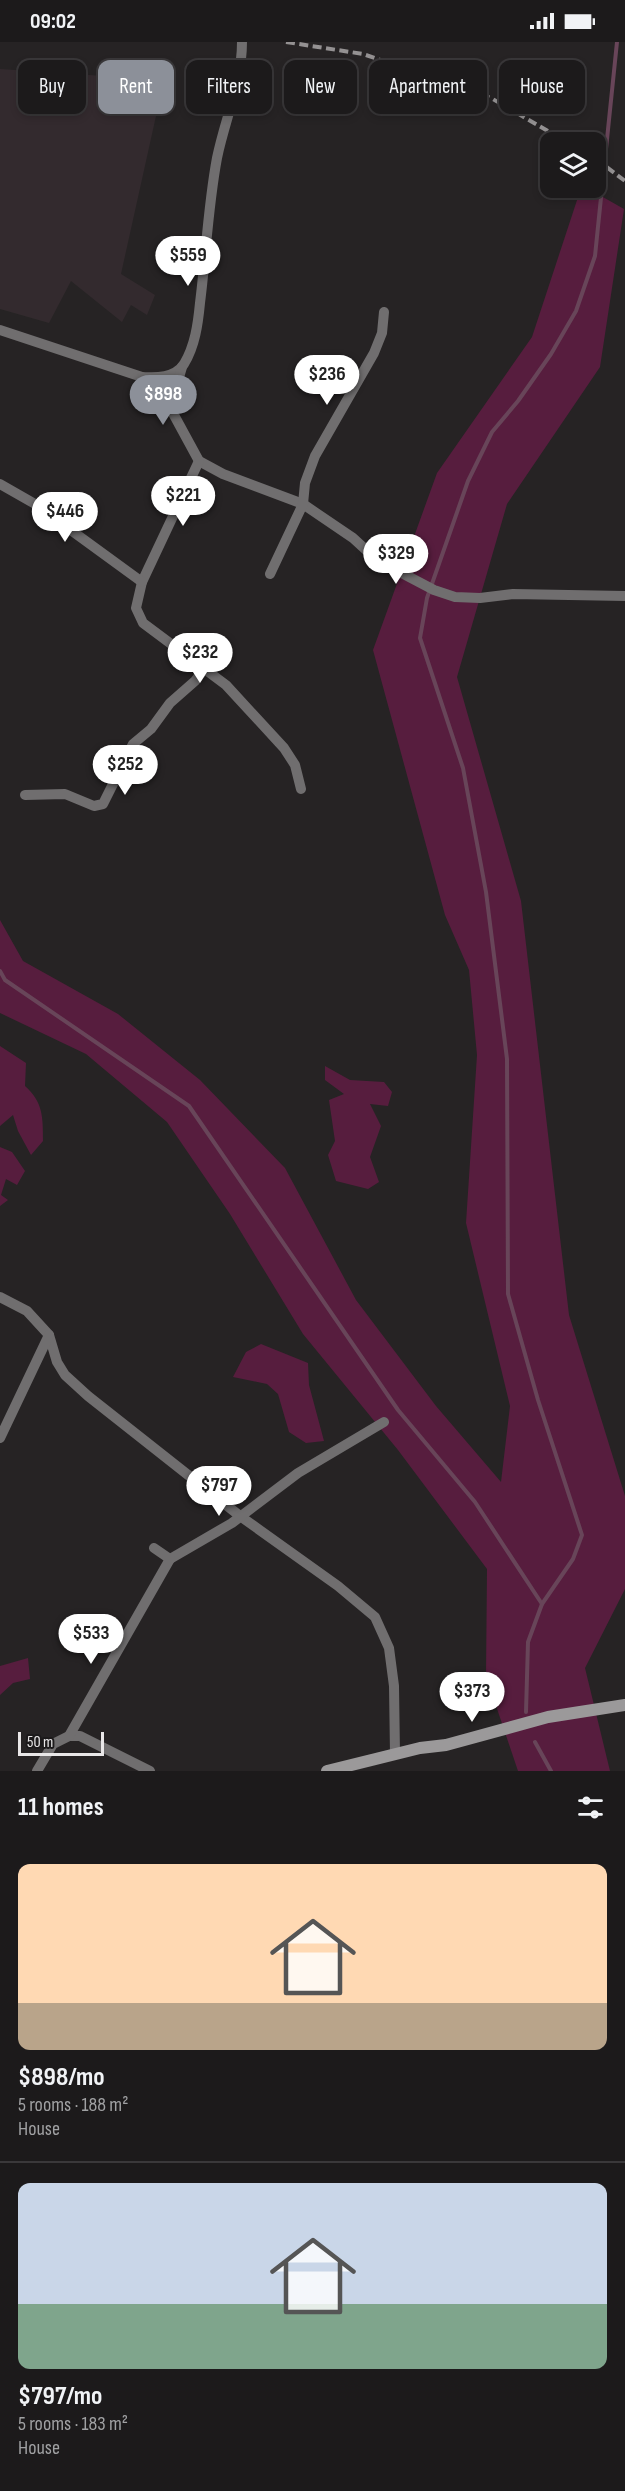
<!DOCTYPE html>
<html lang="en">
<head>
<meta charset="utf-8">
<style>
	body { margin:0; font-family:"Sofia Sans Condensed",sans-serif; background:#252324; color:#f1f3f6; height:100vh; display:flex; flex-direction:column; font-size:22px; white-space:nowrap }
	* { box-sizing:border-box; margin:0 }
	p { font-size:20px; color:#a0a1a3 }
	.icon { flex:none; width:33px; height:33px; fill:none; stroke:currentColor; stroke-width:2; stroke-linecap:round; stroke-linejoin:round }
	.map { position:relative; height:1729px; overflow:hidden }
	.details { display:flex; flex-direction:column; background:#1c1a1b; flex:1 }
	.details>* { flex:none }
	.guide { position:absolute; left:18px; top:18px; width:590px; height:54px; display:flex; gap:12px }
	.controls { position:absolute; left:540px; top:90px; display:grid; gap:12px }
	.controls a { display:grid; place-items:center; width:66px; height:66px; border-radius:12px; background:#1c1a1b; box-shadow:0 3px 9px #0003,0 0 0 2px #3a383a; font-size:30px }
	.scale { position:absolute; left:18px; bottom:15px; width:86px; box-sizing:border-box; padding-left:6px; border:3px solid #e9e7e8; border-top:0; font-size:16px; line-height:21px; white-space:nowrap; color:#e9e7e8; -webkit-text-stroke:4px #1c1a1b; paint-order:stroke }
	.price { position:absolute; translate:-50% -51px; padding:0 14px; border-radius:21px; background:#fff; color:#222; font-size:20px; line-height:39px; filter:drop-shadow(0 2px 3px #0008) }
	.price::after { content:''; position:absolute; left:50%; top:36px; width:18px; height:14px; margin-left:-9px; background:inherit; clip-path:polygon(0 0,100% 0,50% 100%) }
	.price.current { background:#8c9099; color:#fff }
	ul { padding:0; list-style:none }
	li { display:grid; align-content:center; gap:12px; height:318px; padding:0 18px }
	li+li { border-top:2px solid #3a383a }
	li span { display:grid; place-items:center; height:186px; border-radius:12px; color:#555 }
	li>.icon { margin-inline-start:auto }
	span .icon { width:108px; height:108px; fill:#fffc; stroke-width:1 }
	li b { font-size:26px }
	h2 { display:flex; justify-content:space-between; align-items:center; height:72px; padding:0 18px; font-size:26px }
	.tag { padding:0 21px; border-radius:12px; background:#1c1a1b; box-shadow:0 3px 9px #0003,0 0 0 2px #3a383a; font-size:21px; line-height:54px }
	.tag.current { background:#8c9099; color:#fff }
	.status { display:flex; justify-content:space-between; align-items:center; height:42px; padding:0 30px; background:#1c1a1b; direction:ltr }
	.status svg { height:16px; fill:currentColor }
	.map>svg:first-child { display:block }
</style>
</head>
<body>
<div class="status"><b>09:02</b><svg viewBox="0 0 49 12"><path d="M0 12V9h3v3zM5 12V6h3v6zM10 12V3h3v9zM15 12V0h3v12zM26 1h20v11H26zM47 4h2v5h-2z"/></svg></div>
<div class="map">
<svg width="625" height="1729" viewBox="0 0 625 1729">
	<rect width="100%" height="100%" fill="#262324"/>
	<!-- built -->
	<path fill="#332a2e" d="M0,27L164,38L121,232L155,253L147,273L131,263L122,280L71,239L49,281L0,267Z"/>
	<!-- green -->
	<g fill="#571d3e">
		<path d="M581,146H587L624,167L600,325L507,462L457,635L521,859L569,1273L625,1454V1547L585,1626L610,1729H518L486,1634L487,1527L398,1408L303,1292L230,1172L167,1080L86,1012L0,971V878L23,919L118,972L200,1038L285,1126L356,1258L436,1364L501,1440L510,1364L466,1181L477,1013L469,928L445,873L373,608L437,431L532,295Z"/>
		<path d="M0,1004L26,1021L25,1044C43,1060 43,1075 43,1099L31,1113L18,1089L13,1073L0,1084Z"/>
		<path d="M325,1024L350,1038L384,1040L392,1050L388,1064L370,1062L381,1084L370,1115L379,1140L368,1147L336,1139L328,1113L335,1099L329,1058L344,1052L325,1038Z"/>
		<path d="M0,1105L12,1110L25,1129L17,1143L6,1137L1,1153L8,1158L0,1164Z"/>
		<path d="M261,1302L308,1321L309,1343L324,1399L306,1401L289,1390L278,1352L267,1342L233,1335L246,1310Z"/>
		<path d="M28,1616L30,1637L13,1641L0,1653V1624Z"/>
	</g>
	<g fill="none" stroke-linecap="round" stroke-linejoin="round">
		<!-- stream -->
		<g stroke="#684559" stroke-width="4">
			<path d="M0,929L5,938L189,1064L398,1368L475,1460L542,1562"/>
			<path d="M526,1670L528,1600L542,1562L573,1517L582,1493L538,1358L508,1252L507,1017L486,850L463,726L420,596L427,556L468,439L492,390L518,359L551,312L576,269L595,214L617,0"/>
			<path d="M535,1700L551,1729"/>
		</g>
		<!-- street -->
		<g stroke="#706e6f" stroke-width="10">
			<path d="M0,288L142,335C156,336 175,336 184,322C195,304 198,282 200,261C206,213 208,164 217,116C225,77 242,40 242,0"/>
			<path d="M142,335L162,351L199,419L223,432L303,462L353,496L377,518L434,548L455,555L480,556L513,552L625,554"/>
			<path d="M174,372L175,349L182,325"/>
			<path d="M199,419L142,540L136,566L143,581L226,643L284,706L295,723L301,747"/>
			<path d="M0,442L35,462L142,540"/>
			<path d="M270,532L303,462L305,441L315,414L374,311L382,291L384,270"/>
			<path d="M25,753L65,752L94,764L103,762L133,702L151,687L170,661L195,639L204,627"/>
			<path d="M0,1255L27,1269L49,1293L57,1320L65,1333L88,1354L240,1474L338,1544L375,1575L389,1606L394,1644L395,1712"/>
			<path d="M0,1396L49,1293"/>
			<path d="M170,1517L232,1481L298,1431L384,1380"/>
			<path d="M69,1694H80L150,1729"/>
			<path d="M37,1729L53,1702L69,1694L170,1517L154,1506"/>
		</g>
		<!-- secondary -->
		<path stroke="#9b999a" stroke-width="12" d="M327,1729L420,1706L446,1703L548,1675L625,1663"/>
		<!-- rail -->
		<g stroke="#949192" stroke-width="4" stroke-dasharray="9 4.5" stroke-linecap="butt">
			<path d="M286,0L363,12L491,56L567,100"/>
			<path d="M596,117L625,139"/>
		</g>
	</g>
</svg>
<div class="controls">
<a><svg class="icon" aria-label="layers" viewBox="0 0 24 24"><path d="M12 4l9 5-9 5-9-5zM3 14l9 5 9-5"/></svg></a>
</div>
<div class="scale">50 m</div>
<b class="price" style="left:188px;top:245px">$559</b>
<b class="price" style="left:327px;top:364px">$236</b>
<b class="price current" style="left:163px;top:384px">$898</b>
<b class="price" style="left:183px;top:485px">$221</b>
<b class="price" style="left:65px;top:501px">$446</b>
<b class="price" style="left:396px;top:543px">$329</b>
<b class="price" style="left:200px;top:642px">$232</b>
<b class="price" style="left:125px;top:754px">$252</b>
<b class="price" style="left:219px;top:1475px">$797</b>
<b class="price" style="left:91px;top:1623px">$533</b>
<b class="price" style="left:472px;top:1681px">$373</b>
<div class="guide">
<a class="tag">Buy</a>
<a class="tag current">Rent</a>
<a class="tag">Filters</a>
<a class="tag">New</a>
<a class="tag">Apartment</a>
<a class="tag">House</a>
</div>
</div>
<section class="details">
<h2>11 homes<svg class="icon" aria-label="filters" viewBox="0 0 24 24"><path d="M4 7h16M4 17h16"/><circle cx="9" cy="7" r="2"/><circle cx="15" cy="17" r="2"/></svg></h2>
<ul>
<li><span style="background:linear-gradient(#ffd9b3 75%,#b9a48a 0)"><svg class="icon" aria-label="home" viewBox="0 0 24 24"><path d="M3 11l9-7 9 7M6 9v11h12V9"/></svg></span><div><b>$898/mo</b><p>5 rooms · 188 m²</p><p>House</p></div></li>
<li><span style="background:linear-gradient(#c9d6e8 65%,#7fa58c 0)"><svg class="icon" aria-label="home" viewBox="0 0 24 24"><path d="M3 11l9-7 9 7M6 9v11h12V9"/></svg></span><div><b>$797/mo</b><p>5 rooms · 183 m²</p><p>House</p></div></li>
</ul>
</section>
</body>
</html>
